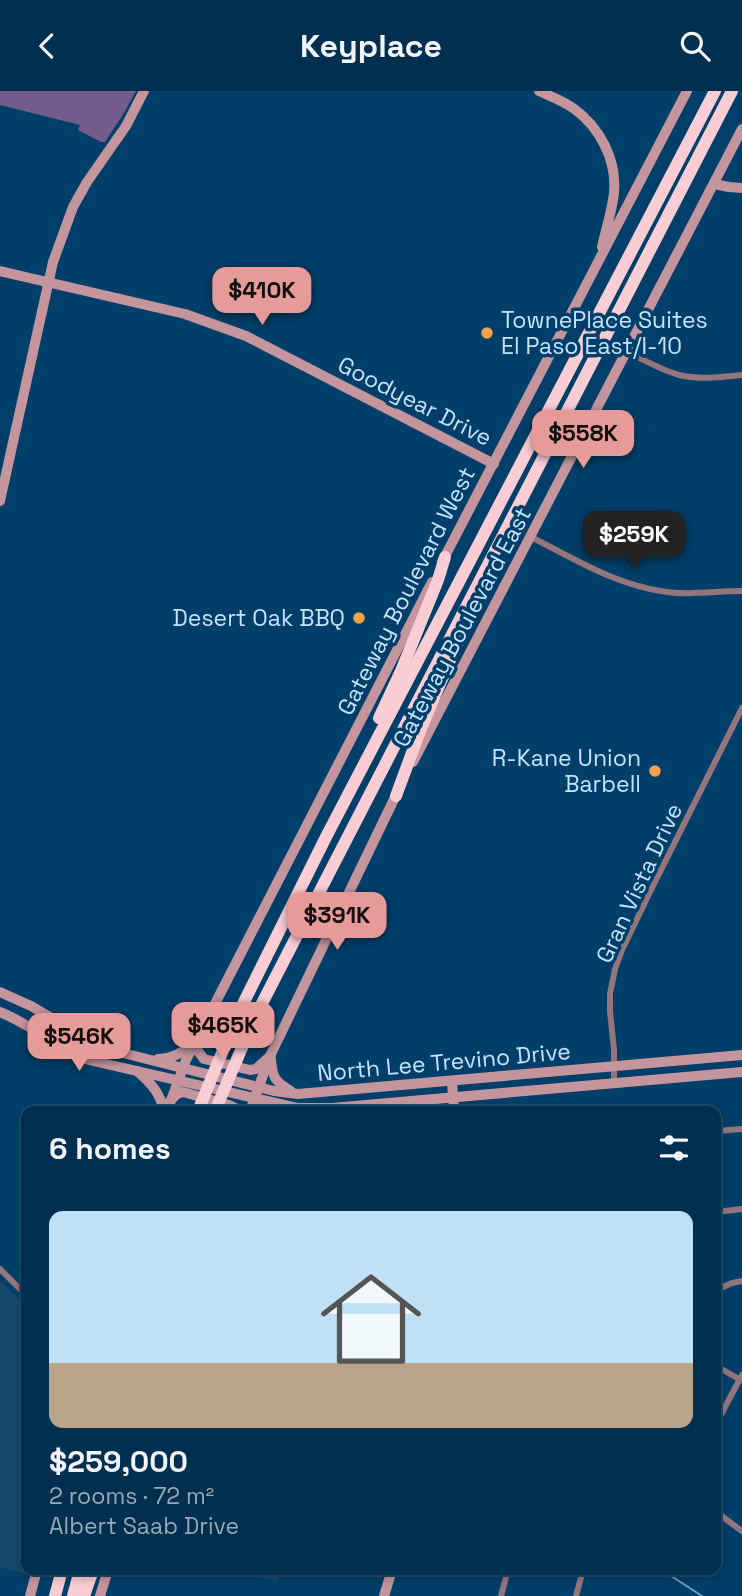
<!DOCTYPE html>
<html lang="en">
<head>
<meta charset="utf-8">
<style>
	body { margin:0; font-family:"Space Grotesk",sans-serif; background:#0a3756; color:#f1f3f6; height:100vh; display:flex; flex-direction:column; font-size:26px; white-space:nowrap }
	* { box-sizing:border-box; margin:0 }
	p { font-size:23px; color:#95a9b7 }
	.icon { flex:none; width:38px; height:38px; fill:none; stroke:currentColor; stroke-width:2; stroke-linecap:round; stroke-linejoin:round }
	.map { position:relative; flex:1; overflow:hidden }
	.details { position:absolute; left:21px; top:1015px; width:700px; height:469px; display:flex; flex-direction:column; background:#002f4f; border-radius:14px; box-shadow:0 4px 10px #0003,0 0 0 2px #224a66 }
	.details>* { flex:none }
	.price { position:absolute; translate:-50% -60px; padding:0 16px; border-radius:14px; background:#e69b98; color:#111; font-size:23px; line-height:46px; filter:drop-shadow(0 2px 4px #0008) }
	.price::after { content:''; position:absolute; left:50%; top:42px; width:21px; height:16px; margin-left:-10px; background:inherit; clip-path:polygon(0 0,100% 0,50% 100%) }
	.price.selected { background:#222; color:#fff }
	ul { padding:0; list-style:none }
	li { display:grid; align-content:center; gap:14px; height:371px; padding:0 28px }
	li span { display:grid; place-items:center; height:217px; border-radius:14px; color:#555 }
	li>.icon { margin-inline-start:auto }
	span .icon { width:126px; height:126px; fill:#fffc; stroke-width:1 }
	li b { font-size:30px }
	h2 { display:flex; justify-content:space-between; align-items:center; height:84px; padding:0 28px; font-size:30px }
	header { display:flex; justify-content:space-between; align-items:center; height:91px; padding:0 28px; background:#002f4f; font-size:32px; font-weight:800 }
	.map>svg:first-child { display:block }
</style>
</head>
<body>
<header><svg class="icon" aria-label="back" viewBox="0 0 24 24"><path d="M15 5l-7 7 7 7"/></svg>Keyplace<svg class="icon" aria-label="search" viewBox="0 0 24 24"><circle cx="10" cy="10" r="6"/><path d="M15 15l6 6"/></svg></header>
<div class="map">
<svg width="742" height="1505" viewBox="0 0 742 1505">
	<rect width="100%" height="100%" fill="#003f69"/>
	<!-- built -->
	<g fill="#16476c">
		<path d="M0,1190L26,1215L25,1483L0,1476Z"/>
		<path d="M234,1479H281L278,1491Z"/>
	</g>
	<!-- green -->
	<path fill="#735b8c" d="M0,0H136L124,22L105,51H101L78,39L80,34L0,14Z"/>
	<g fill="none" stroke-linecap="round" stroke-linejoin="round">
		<!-- stream -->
		<path stroke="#719dc3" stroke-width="2" d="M662,1479L702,1505"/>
		<!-- street -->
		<g stroke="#94757b" stroke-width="6">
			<path d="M627,261C644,269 661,279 679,284C700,289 721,286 742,284"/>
			<path d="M531,446C573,467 614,493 661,500C687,505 716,500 742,500"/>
			<path d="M614,992V958L610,921V903L615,878L622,859L650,801L742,617"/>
			<path d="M716,1040L742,1038"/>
			<path d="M716,1121L742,1118"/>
			<path d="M0,1178L26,1204"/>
			<path d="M716,1199L732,1192L742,1190"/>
			<path d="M716,1275L739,1288"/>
			<path d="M716,1333L742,1284"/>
			<path d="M716,1421L742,1440"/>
			<path d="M501,1505L508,1479"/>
			<path d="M576,1505L583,1479"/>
		</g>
		<!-- secondary -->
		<g stroke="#c5959e" stroke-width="10">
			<path d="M539,0C550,5 563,10 573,17C600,36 617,69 614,102C612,120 606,138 602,156"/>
			<path d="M714,93L729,96L742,97"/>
			<path d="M0,180L185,223L246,245L494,373"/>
			<path d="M0,410L53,171L73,116L87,91L126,35L144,0"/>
			<path d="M442,471L687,0"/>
			<path d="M413,671L742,38"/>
			<path d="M0,901L31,915L89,949L115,960L274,1000L298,1003L742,964"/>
			<path d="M0,921C32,934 58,957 89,969L298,1017H332L742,981"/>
			<path d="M158,968C174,968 184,960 196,950L198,960L204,968L250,979L256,978L267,968"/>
			<path d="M271,968C272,986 275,991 291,1000"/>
			<path d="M137,980C152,993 160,1002 164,1020"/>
			<path d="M452,990L454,1020"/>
			<path d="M170,1010L177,1003L183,1001L229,1014L237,1018V1020"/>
			<path d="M167,1020L186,969L432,491"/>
			<path d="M250,1020L270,965L398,700"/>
			<path d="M30,1505L37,1479"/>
			<path d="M100,1505L108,1479"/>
			<path d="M384,1505L392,1479"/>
		</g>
		<!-- highway -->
		<g stroke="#facdd5" stroke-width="12">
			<path d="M379,627L401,580L438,489L445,466"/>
			<path d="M396,705L420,640L459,548L468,524"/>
			<path d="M198,1020L238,923L326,746L715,0"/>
			<path d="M215,1020L255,926L732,0"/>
			<path d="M55,1505L62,1479"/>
			<path d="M73,1505L80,1479"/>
			<path d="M84,1505L93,1479"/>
		</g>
	</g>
	<!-- markers -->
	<g fill="#f5a346" stroke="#003f69" stroke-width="2.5">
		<circle cx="487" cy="242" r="7"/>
		<circle cx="359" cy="527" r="7"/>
		<circle cx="655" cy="680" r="7"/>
	</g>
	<g text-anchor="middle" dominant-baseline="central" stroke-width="7" stroke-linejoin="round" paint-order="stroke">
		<!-- poi labels -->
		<g font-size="23" fill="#c6e2fc" stroke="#003f69" text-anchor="end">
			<text x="501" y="229" text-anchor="start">TownePlace Suites<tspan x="501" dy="26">El Paso East/I-10</tspan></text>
			<text x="345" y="527">Desert Oak BBQ</text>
			<text x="641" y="667">R-Kane Union<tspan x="641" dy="26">Barbell</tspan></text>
		</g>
		<!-- street labels -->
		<g font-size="23" fill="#c6e2fc" stroke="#003f69">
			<text transform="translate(415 310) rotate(27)">Goodyear Drive</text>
			<text transform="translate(406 500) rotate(-63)">Gateway Boulevard West</text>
			<text transform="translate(462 536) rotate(-62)">Gateway Boulevard East</text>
			<text transform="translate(639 792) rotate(-65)">Gran Vista Drive</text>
			<text transform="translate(444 971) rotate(-5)">North Lee Trevino Drive</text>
		</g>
	</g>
</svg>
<b class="price" style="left:262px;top:236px">$410K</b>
<b class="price" style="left:583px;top:379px">$558K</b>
<b class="price selected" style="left:634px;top:480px">$259K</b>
<b class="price" style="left:337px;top:861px">$391K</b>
<b class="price" style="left:223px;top:971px">$465K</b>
<b class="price" style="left:79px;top:982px">$546K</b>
<section class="details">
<h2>6 homes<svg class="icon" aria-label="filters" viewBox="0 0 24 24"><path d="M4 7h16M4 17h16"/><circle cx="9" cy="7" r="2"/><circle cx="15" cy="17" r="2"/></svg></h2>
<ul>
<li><span style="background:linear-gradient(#bfe0f5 70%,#b9a48a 0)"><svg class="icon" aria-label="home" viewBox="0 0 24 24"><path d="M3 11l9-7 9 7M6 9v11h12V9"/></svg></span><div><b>$259,000</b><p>2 rooms · 72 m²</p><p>Albert Saab Drive</p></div></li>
</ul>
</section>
</div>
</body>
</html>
